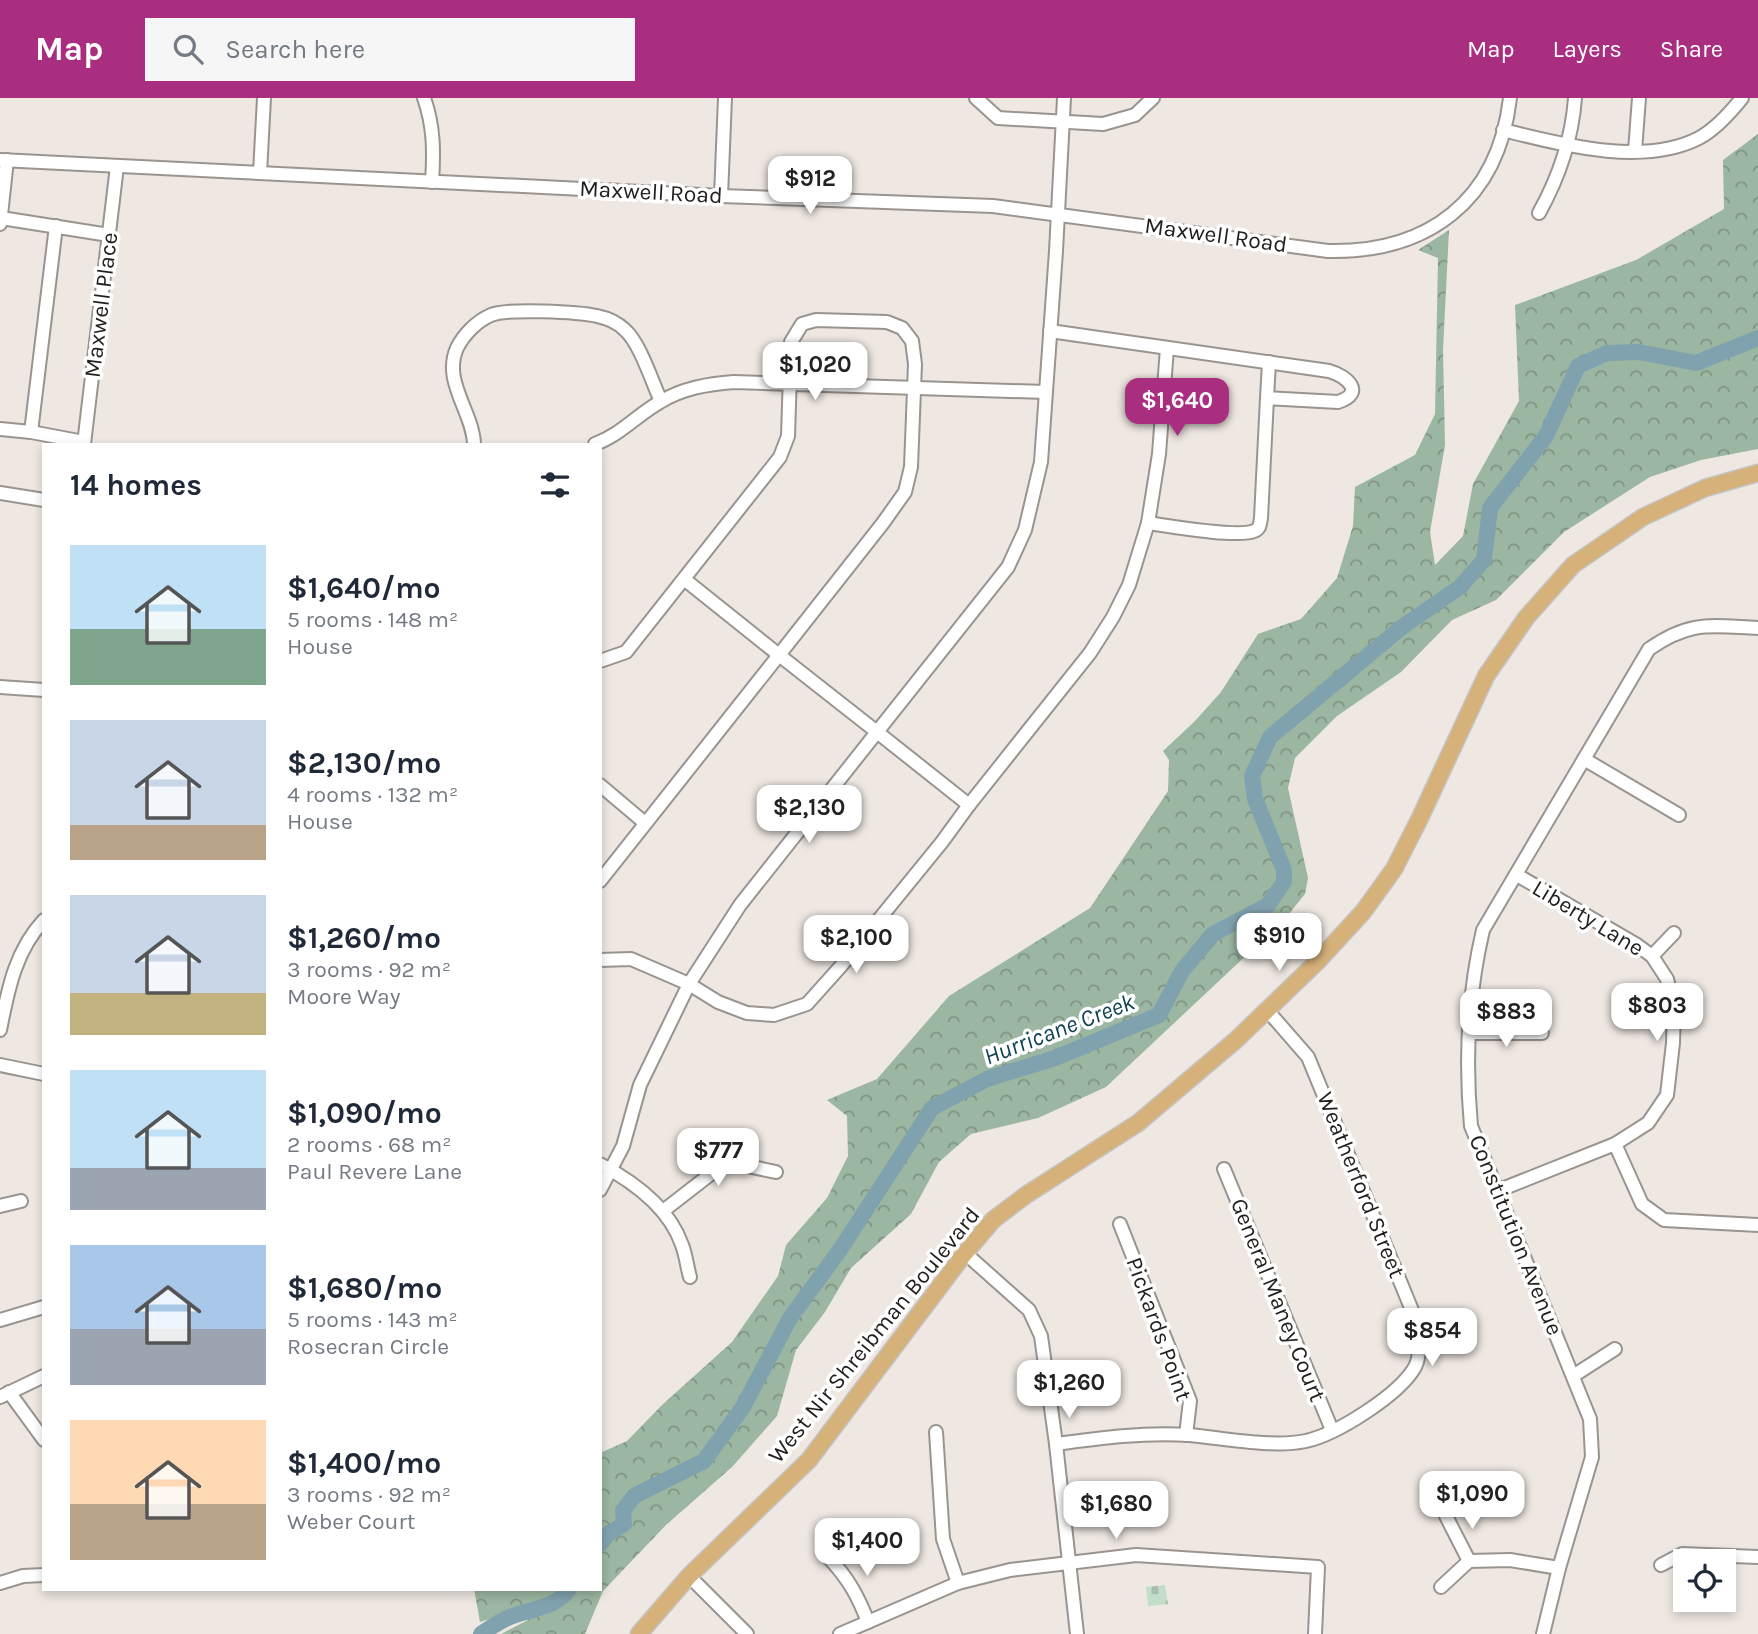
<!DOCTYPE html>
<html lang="en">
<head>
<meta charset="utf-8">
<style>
	body { margin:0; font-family:Karla,sans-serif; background:#f6f6f7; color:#1f2937; height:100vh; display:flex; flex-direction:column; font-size:26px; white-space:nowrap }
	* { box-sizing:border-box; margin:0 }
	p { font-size:23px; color:#747a83 }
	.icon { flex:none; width:38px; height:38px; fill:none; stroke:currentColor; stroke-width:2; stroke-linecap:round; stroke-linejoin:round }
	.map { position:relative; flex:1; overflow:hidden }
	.drawer { position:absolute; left:42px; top:345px; width:560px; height:1148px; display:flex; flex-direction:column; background:#fff; border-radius:0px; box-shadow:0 4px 10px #0003 }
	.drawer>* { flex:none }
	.controls { position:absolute; left:1673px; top:1451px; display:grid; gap:14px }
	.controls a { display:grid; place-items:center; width:63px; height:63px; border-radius:0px; background:#fff; box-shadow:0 4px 10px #0003; font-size:35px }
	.price { position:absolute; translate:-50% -60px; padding:0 16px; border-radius:14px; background:#fff; color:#222; font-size:23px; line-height:46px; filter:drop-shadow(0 2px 4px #0008) }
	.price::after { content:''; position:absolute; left:50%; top:42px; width:21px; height:16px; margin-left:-10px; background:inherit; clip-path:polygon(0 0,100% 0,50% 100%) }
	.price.active { background:#aa2e80; color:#fff }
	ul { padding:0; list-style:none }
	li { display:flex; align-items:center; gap:21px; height:175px; padding:0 28px }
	li span { display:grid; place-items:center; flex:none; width:196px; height:140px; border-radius:0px; color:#555 }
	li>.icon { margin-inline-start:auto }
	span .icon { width:84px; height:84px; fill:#fffc; stroke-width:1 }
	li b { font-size:30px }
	h2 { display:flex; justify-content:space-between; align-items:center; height:84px; padding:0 28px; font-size:30px }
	header { display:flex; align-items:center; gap:42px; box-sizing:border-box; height:98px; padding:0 35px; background:#aa2e80; color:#fff }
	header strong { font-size:33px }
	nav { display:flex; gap:38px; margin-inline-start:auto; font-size:24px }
	.search { width:490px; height:63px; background:#f6f6f7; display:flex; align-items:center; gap:18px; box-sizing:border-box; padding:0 24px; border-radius:0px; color:#747a83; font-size:26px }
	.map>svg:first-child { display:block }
</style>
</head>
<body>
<header>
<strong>Map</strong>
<div class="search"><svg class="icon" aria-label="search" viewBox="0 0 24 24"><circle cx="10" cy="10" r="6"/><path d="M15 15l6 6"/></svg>Search here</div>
<nav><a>Map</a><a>Layers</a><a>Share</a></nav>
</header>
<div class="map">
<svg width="1758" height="1536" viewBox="0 0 1758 1536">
	<defs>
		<pattern id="forest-crowns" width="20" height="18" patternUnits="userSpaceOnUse" patternTransform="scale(1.75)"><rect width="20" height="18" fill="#9cb7a1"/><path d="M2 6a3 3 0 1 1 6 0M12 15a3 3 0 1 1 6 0" fill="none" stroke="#7f9483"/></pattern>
		<pattern id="cemetery-stones" width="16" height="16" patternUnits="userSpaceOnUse" patternTransform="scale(1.75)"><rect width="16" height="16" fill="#c3dec8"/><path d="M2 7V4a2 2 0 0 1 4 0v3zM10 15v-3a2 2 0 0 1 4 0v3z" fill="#a7beab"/></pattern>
	</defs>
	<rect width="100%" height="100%" fill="#eee7e2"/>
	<!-- forest -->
	<path fill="url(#forest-crowns)" d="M1758,36V351L1701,362L1650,379L1564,434L1496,502L1452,522L1401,574L1337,618L1295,660L1288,690L1308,780L1305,796L1284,822L1106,989L1038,1020L971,1036L939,1064L911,1116L851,1170L825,1214L796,1252L777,1318L732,1369L666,1427L603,1493L585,1536H501L528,1522L520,1512L480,1524L474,1491H600V1355L627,1343L662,1307L732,1244L778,1178L786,1147L827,1100L848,1058L847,1018L827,1002L877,981L949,898L1090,810L1168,693L1169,662L1163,653L1195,623L1221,594L1258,536L1301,521L1337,480L1353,428L1355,389L1415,357L1435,316L1438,160L1418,152L1449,132L1443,252L1445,347L1430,434L1435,467L1463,438L1473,386L1519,303L1515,207L1636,162L1724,111L1723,62Z"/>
	<!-- cemetery -->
	<path fill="url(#cemetery-stones)" d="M1165,1487L1168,1506L1148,1508L1146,1489Z"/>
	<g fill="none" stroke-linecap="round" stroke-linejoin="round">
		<!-- river -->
		<g stroke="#80a2ae" stroke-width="16">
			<path d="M600,1446L608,1436L624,1426L623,1413L634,1398L704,1363L743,1309L790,1220L840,1152L932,1010L987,981L1055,960L1159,917L1182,873L1213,836L1268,807L1284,784V772L1255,701L1252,678L1270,639L1402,529L1460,489L1484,462L1490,410L1546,338L1578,268L1607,255L1639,254L1696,265L1758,240"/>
			<path d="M481,1536C490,1530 500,1523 510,1519C530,1511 557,1510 569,1491"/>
		</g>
		<defs>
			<g id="minor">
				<path d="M424,0C434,28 434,54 432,84"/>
				<path d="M976,0L998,20L1103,26L1135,17L1153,0"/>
				<path d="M1503,32C1560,46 1643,69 1699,40C1716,31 1730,15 1742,0"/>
				<path d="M1635,53L1639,0"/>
				<path d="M0,62L721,98L993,108L1328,153C1428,155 1498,103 1510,0"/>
				<path d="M260,75L264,0"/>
				<path d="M721,98L725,0"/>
				<path d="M1539,115C1559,79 1572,41 1575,0"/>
				<path d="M1,120L109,137"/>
				<path d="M0,126L7,62"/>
				<path d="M1267,300L1269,264"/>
				<path d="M0,331L31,334L84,344"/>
				<path d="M31,334L56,128"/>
				<path d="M84,346L117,68"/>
				<path d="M474,346C473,314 442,283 457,250C464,236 477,223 491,217C507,210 579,214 597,218C607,220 618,225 625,232C640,245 652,284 661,303"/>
				<path d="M595,346C620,337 637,317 660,304C683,290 708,286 734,284L1045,294"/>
				<path d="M0,395L44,402"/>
				<path d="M1148,425L1159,356L1167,250"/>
				<path d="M600,563L626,554L780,359L788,338L791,244L802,226L816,222L887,224L902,230L912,243L915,266L911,369L905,394L883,425L779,557L684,481"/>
				<path d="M0,589L44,592"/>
				<path d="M1584,661L1679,717"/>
				<path d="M600,687L645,725"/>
				<path d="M969,707L877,634L1008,469L1025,432L1041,364L1056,153L1064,0"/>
				<path d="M600,783L779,557L877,634L740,807L689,886L640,987L623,1048L600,1092"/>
				<path d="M1652,858L1674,835"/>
				<path d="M600,862L631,861L689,886L718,904L747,915L774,917L807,906L841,868L942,744L969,707L1090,555L1113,519L1129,487L1148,425C1169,428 1238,440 1254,433C1260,431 1260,426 1261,420L1267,300L1338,304C1366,295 1347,278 1329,273L1050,233"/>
				<path d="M0,932C8,892 15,853 44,822"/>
				<path d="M1470,935H1542"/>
				<path d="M0,967L44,976"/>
				<path d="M1615,1046L1642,1106L1664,1122L1758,1127"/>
				<path d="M600,1066C634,1084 669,1109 682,1147C686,1157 687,1169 690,1179"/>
				<path d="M1224,1071L1332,1332"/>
				<path d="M1497,1093L1615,1046L1648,1025L1667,997L1673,945L1674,910L1667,881L1652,858L1637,847L1517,777"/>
				<path d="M0,1108L21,1103"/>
				<path d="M663,1113L721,1068L738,1066L776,1074"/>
				<path d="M1120,1126L1190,1303L1186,1337"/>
				<path d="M965,1155L1029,1212L1041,1238L1056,1346L1077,1536"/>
				<path d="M0,1222L44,1209"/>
				<path d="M1573,1278L1615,1251"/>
				<path d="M9,1294L44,1342"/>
				<path d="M0,1299L44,1278"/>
				<path d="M936,1334L943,1441L958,1485"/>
				<path d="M1056,1346C1100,1340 1144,1334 1189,1337C1224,1340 1271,1350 1306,1343C1337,1336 1399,1297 1415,1269C1422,1255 1419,1236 1416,1222L1308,959L1267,912"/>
				<path d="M1446,1418L1469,1463"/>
				<path d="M829,1460C848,1480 858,1498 868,1524"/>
				<path d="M1661,1467L1682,1456L1758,1459"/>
				<path d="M689,1478L747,1536"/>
				<path d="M0,1485L23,1478L44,1477"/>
				<path d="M1441,1489L1469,1463L1510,1462L1559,1470"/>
				<path d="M840,1536L958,1485L1010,1472L1136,1457L1318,1469L1315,1536"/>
				<path d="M1543,1536L1559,1470L1592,1359L1590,1321L1471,1028C1465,963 1468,896 1483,832L1649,551C1691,522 1710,528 1758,530"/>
			</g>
			<path id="major" d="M639,1536L689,1478L809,1362L965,1155L993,1122L1026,1097L1138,1025L1236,942L1317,864L1363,814L1394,771L1419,722L1486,578L1526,520L1573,467L1643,419L1705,390L1758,375"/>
		</defs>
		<!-- minor casing -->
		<use href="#minor" stroke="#9a948f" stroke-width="16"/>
		<!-- major casing -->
		<use href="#major" stroke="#c5c4c4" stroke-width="19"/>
		<!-- minor -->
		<use href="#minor" stroke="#fff" stroke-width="12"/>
		<!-- major -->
		<use href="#major" stroke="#d6b17a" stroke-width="16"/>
	</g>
	<g text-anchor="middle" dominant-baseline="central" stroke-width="7" stroke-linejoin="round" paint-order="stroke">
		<!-- street labels -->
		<g font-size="23" fill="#211e1d" stroke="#fff">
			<text transform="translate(651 94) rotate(3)">Maxwell Road</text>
			<text transform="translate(1216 137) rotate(8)">Maxwell Road</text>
			<text transform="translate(101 207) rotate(-83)">Maxwell Place</text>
			<text transform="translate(1588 820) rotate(31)">Liberty Lane</text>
			<text transform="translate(1361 1087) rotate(68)">Weatherford Street</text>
			<text transform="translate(1516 1137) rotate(68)">Constitution Avenue</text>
			<text transform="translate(1278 1202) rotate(68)">General Maney Court</text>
			<text transform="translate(1159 1231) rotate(70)">Pickards Point</text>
			<text transform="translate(874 1237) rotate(-51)">West Nir Shreibman Boulevard</text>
		</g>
		<!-- water labels -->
		<g font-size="24" font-style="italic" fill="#104252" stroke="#fff">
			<text transform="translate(1059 931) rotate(-21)">Hurricane Creek</text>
		</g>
	</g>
</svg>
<div class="controls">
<a><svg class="icon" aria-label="locate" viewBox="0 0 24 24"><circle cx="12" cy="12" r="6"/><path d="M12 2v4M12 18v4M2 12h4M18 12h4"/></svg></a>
</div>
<b class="price" style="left:810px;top:118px">$912</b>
<b class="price" style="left:815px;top:304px">$1,020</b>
<b class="price active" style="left:1177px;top:340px">$1,640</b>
<b class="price" style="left:809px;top:747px">$2,130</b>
<b class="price" style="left:1279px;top:875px">$910</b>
<b class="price" style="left:856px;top:877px">$2,100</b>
<b class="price" style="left:1657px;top:945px">$803</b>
<b class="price" style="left:1506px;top:951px">$883</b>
<b class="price" style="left:718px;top:1090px">$777</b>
<b class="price" style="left:1432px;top:1270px">$854</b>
<b class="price" style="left:1069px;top:1322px">$1,260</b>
<b class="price" style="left:1472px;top:1433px">$1,090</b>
<b class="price" style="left:1116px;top:1443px">$1,680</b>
<b class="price" style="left:867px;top:1480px">$1,400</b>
<section class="drawer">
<h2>14 homes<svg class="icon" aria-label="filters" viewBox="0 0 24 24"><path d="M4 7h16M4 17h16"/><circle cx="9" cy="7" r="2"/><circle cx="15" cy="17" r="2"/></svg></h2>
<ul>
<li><span style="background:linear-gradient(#bfe0f5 60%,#7fa58c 0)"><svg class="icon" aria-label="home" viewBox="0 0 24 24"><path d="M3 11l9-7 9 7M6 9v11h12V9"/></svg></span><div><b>$1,640/mo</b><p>5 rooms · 148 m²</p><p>House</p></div></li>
<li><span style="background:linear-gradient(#c9d6e8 75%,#b9a48a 0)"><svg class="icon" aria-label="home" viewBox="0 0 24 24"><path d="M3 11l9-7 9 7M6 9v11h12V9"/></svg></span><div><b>$2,130/mo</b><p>4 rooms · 132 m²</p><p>House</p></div></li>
<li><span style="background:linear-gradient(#c9d6e8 70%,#c2b280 0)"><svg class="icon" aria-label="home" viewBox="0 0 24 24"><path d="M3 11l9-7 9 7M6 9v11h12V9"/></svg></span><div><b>$1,260/mo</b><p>3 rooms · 92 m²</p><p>Moore Way</p></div></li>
<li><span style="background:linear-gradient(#bfe0f5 70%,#9aa5b1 0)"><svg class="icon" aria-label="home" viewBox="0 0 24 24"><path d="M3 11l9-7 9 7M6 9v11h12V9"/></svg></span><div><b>$1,090/mo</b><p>2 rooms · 68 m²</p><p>Paul Revere Lane</p></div></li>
<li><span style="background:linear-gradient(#a9c7e8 60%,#9aa5b1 0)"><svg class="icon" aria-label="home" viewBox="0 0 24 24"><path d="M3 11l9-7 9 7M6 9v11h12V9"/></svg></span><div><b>$1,680/mo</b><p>5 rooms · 143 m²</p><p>Rosecran Circle</p></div></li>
<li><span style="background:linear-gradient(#ffd9b3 60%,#b9a48a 0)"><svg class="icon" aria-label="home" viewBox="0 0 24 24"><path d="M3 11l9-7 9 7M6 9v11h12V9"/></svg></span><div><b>$1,400/mo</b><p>3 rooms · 92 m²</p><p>Weber Court</p></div></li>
</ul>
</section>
</div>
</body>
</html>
